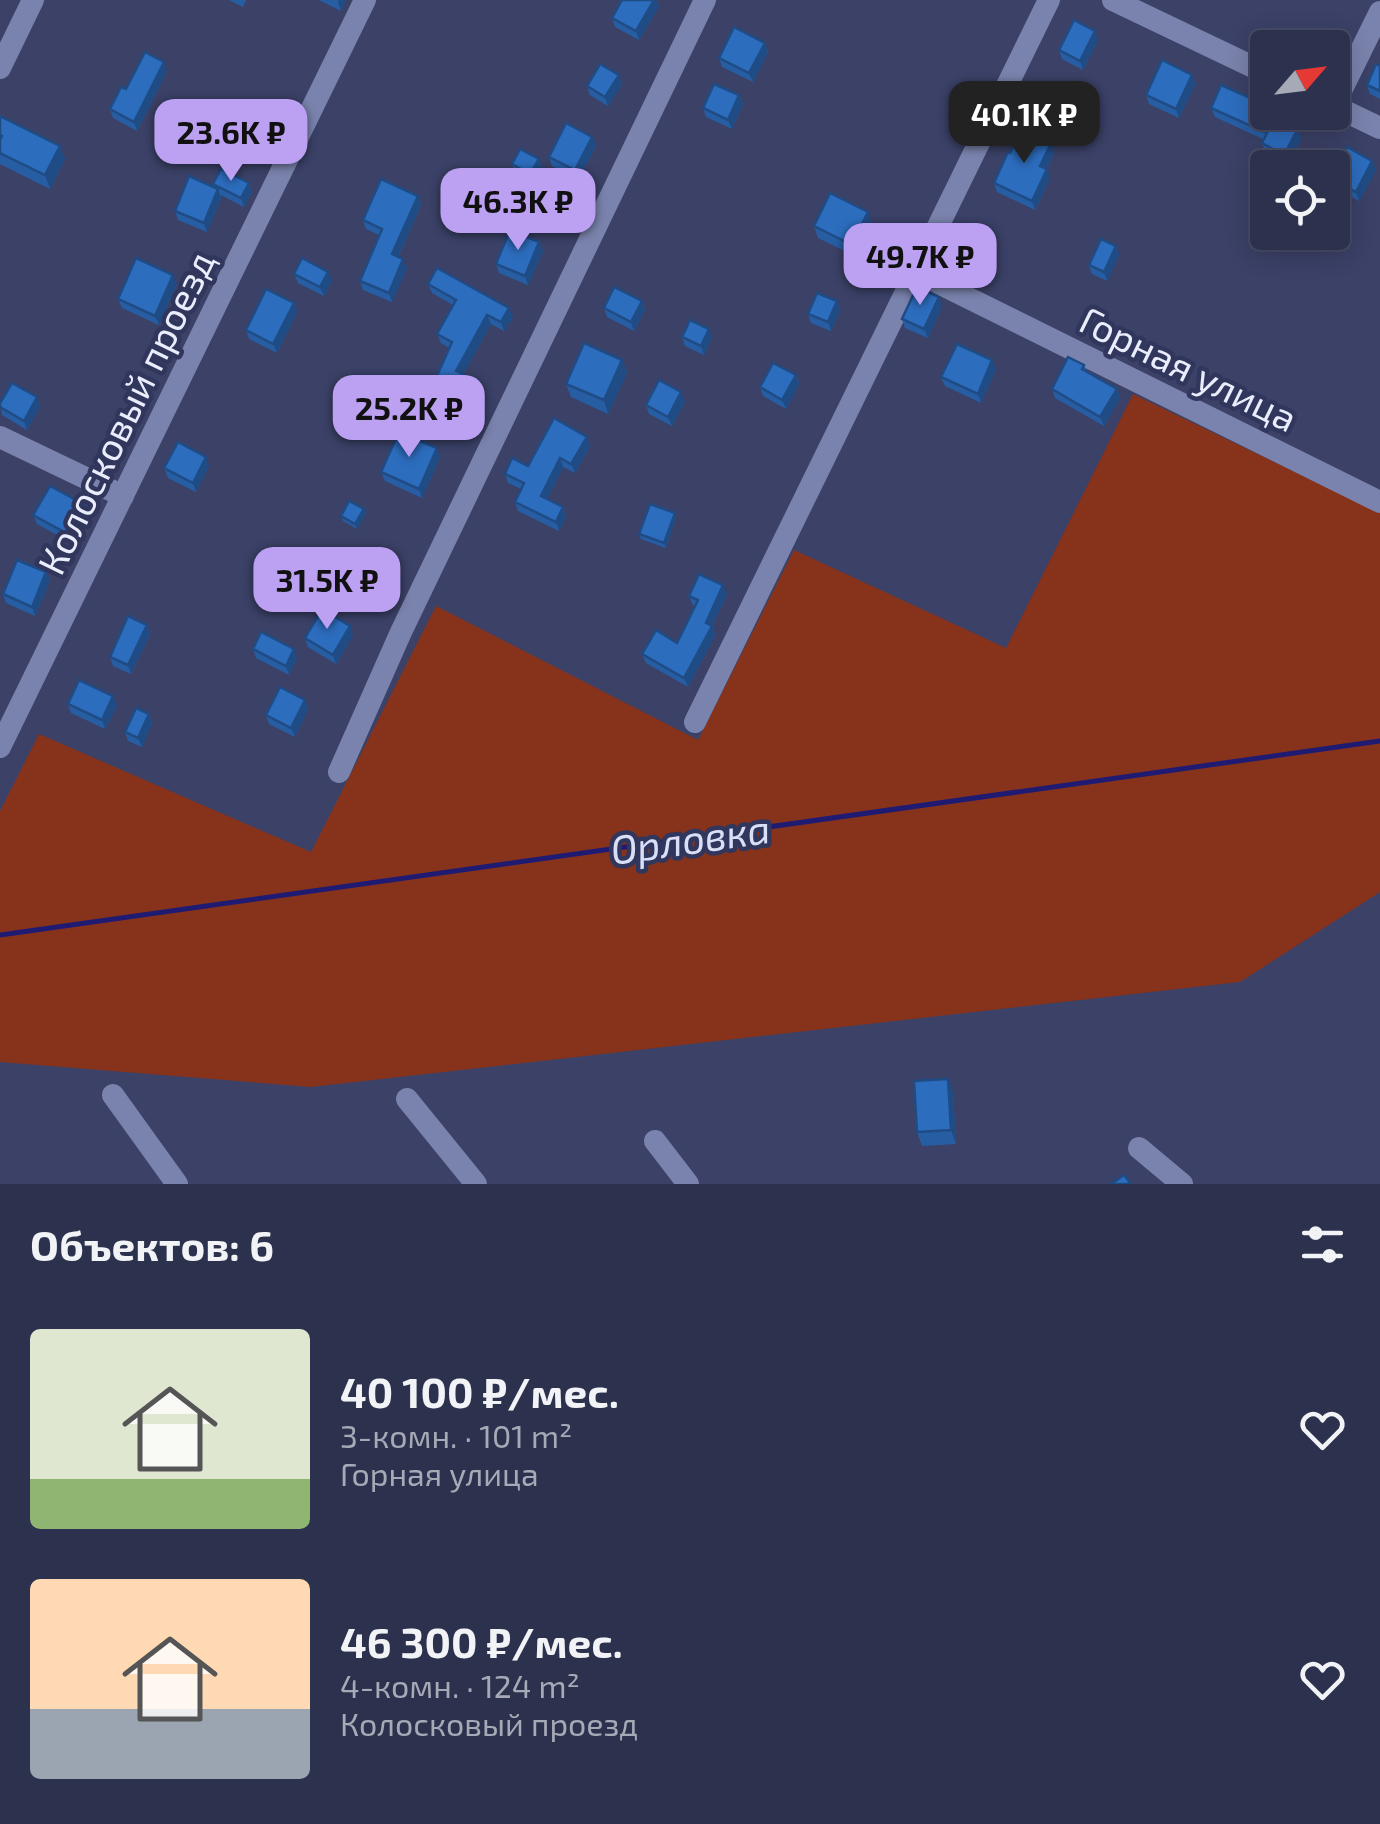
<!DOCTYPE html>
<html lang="ru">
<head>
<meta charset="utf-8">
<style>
	body { margin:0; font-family:"Exo 2",sans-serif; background:#343954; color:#f1f3f6; height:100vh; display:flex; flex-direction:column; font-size:38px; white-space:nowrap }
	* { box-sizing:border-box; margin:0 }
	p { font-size:32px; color:#a6a9b6 }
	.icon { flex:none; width:55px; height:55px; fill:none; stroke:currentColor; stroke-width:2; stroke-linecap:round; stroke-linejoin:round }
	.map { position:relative; height:1184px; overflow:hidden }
	.drawer { display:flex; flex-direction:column; background:#2c314d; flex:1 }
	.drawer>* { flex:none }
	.needle { width:65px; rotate:62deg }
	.controls { position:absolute; left:1250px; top:30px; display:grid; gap:20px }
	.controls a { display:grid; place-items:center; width:100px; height:100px; border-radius:10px; background:#2c314d; box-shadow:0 5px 25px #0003,0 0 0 2px #484c65; font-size:50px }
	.price { position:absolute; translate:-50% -85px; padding:0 22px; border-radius:20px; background:#bca0f2; color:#111; font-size:32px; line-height:65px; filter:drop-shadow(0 2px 5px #0008) }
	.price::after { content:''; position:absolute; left:50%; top:60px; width:30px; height:22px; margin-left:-15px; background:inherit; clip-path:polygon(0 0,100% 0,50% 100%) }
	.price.on { background:#222; color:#fff }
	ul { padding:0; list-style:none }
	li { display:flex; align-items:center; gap:30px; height:250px; padding:0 30px }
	li span { display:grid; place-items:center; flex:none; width:280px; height:200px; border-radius:10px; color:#555 }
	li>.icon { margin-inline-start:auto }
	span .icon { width:120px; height:120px; fill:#fffc; stroke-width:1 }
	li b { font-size:42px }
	h2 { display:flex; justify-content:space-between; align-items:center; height:120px; padding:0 30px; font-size:42px }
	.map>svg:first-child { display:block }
</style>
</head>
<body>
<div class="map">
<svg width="1380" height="1184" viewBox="0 0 1380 1184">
	<rect width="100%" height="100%" fill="#3b4167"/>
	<!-- green -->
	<path fill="#87331c" d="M1133,394L1380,513V892L1240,982L311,1087L0,1062V811L39,734L311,852L436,606L698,740L794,550L1006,648Z"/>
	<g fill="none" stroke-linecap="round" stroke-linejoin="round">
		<!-- stream -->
		<path stroke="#201b72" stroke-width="5" d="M0,935L1380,741"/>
		<!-- minor -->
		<g stroke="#7a83ad" stroke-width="22">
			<path d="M1113,0L1268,74"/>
			<path d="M0,68L33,0"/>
			<path d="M1332,105L1380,128"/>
			<path d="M1334,105L1380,12"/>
			<path d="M916,272L1380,502"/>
			<path d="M0,437L123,496"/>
			<path d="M695,722L1049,0"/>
			<path d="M0,747L365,0"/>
			<path d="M339,772L401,632L705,0"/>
			<path d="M113,1095L177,1184"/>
			<path d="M407,1099L476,1184"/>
			<path d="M655,1141L688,1184"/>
			<path d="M1139,1148L1182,1184"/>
		</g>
	</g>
	<!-- wall -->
	<g fill="#275ea3">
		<path d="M229,0H246L243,7Z"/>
		<path d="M319,0H346L341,11Z"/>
		<path d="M622,0H656L659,6L639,40L615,27L612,18Z"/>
		<path d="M1098,40L1083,70L1062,59L1059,50Z"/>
		<path d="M765,43L768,52L753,82L722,67L719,58Z"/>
		<path d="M1380,66V99L1370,94L1367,85Z"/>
		<path d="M167,71L137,131L113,118L110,109L126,89Z"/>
		<path d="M1192,75L1195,84L1179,118L1149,104L1146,95Z"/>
		<path d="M622,84L608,106L590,95L587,86Z"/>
		<path d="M739,95L743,104L732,129L706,117L703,108Z"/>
		<path d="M1211,108L1258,110L1297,130L1301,139L1288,164L1265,152L1262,143L1263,139L1215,117Z"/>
		<path d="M0,116L65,159L50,189L0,164Z"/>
		<path d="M592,137L596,146L578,179L552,166L549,157Z"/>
		<path d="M1054,152L1047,169L1050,178L1035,210L997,192L994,183L1010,153Z"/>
		<path d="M539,159L542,168L534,183L515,173L512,164Z"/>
		<path d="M1376,170L1359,201L1334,187L1332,184V174Z"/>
		<path d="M249,183L252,192L244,207L221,195V198L207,232L178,220L175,211L214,187L213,184Z"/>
		<path d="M418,196L421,205L398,257L407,268L392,302L363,290L360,281L379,235L366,229L363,220Z"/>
		<path d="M872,224L869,230L894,241L898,253L883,287L864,278L860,266L863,260L818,238L814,226Z"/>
		<path d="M1116,246L1119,255L1107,281L1092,274L1089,265Z"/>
		<path d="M543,251L528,285L499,273L496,264Z"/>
		<path d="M294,274L332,281L324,296L298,283Z"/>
		<path d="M177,284L159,325L122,308L118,299Z"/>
		<path d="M428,284L513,317L504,331L491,324L463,374L479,381L483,390L465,431L427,414L424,405L449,348L441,343L437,334L453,305L432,293Z"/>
		<path d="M642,301L645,310L634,331L607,317L604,308Z"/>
		<path d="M837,301L840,310L831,331L811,323L808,314Z"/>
		<path d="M294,303L297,312L277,353L249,339L246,330Z"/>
		<path d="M942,306L928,338L905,328L902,319Z"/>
		<path d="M682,337L712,338L704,355L685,346Z"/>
		<path d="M622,360L627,373L608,414L571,397L566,384Z"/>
		<path d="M1084,365L1087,371L1117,389L1120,398L1104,426L1055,398L1052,389Z"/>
		<path d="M996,369L981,403L945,386L941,377Z"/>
		<path d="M796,375L799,384L786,409L763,396L760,387Z"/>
		<path d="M37,397L40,406L27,430L2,415L0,403Z"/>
		<path d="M685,401L672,426L649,414L646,405Z"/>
		<path d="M410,406L414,415L406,428L385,416L382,407Z"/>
		<path d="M590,446L575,473L563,467L547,499L563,507L566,516L559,531L518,511L515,502L521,489L508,483L505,474Z"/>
		<path d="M440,457L422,498L385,481L381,472Z"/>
		<path d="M209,466L196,492L168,478L164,468Z"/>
		<path d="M364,509L366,513L357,529L343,521L341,516Z"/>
		<path d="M88,514L72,543L37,524L33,515Z"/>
		<path d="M676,517L666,548L641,539L639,534Z"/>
		<path d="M46,572L50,581L35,616L6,603L3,594Z"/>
		<path d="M727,594L712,626L715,635L688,687L646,663L642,654L677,643L695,606L693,605L689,596Z"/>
		<path d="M147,625L150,634L131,674L113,666L110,657Z"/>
		<path d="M353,635L336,664L308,647L305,638Z"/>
		<path d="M253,649L297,658L289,675L256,658Z"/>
		<path d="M305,700L308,709L295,737L269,724L266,715Z"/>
		<path d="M68,704L117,705L105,729L71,713Z"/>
		<path d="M149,714L152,723L142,747L128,741L125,732Z"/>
		<path d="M948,1079L953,1093L956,1144L922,1146L917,1132Z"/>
	</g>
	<!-- shaded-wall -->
	<g fill="#204c85">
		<path d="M339,0H346L341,11L338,2Z"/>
		<path d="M654,0H656L659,6L639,40L636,31Z"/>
		<path d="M1095,31L1098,40L1083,70L1080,61Z"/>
		<path d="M765,43L768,52L753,82L749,73Z"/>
		<path d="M164,62L167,71L137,131L134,122Z"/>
		<path d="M619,75L622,84L608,106L605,97Z"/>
		<path d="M1192,75L1195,84L1179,118L1176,109Z"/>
		<path d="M739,95L743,104L732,129L728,120Z"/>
		<path d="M1297,130L1301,139L1288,164L1284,155Z"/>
		<path d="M592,137L596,146L578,179L575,170Z"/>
		<path d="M1051,143L1054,152L1047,169L1050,178L1035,210L1032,201L1040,166Z"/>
		<path d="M60,146L65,159L50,189L45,175Z"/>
		<path d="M539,159L542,168L534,183L530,174Z"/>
		<path d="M1372,161L1376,170L1359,201L1356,192Z"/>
		<path d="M249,183L252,192L244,207L241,198Z"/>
		<path d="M218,189L221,198L207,232L204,223Z"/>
		<path d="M418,196L421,205L395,263L392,254Z"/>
		<path d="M868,212L872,224L865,238L861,226Z"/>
		<path d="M894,241L898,253L883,287L879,275Z"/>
		<path d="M539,242L543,251L528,285L525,276Z"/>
		<path d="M1116,246L1119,255L1107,281L1104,272Z"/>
		<path d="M403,259L407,268L392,302L389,293Z"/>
		<path d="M328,272L332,281L324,296L320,287Z"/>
		<path d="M173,275L177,284L159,325L155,316Z"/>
		<path d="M939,297L942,306L928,338L924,329Z"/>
		<path d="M642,301L645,310L634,331L631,322Z"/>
		<path d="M837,301L840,310L831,331L828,322Z"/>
		<path d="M294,303L297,312L277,353L273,344Z"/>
		<path d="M509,308L513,317L504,331L501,322Z"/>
		<path d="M487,315L491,324L460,380L456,371Z"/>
		<path d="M709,329L712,338L704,355L701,346Z"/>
		<path d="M622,360L627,373L608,414L604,400Z"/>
		<path d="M992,360L996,369L981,403L978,394Z"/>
		<path d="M796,375L799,384L786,409L782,400Z"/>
		<path d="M479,381L483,390L465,431L461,422Z"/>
		<path d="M1117,389L1120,398L1104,426L1100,417Z"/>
		<path d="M681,392L685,401L672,426L668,417Z"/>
		<path d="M37,397L40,406L27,430L24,421Z"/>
		<path d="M410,406L414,415L406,428L403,419Z"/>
		<path d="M587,437L590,446L575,473L571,464Z"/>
		<path d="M437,448L440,457L422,498L419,489Z"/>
		<path d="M206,457L209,466L196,492L193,483Z"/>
		<path d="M560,458L563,467L544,505L541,496Z"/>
		<path d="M85,505L88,514L72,543L68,534Z"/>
		<path d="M563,507L566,516L559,531L556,522Z"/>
		<path d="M364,509L366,513L357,529L355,524Z"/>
		<path d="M675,513L676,517L666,548L664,543Z"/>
		<path d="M46,572L50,581L35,616L32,607Z"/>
		<path d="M723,585L727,594L712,626L715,635L688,687L684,678Z"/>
		<path d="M147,625L150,634L131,674L128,665Z"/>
		<path d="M350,626L353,635L336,664L333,655Z"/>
		<path d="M294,649L297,658L289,675L286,666Z"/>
		<path d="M113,696L117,705L105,729L102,720Z"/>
		<path d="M305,700L308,709L295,737L291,728Z"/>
		<path d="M149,714L152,723L142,747L138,738Z"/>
		<path d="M948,1079L953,1093L956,1144L951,1130Z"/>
	</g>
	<!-- building -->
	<g fill="#2d6dbe" stroke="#204c85" stroke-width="2.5">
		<path d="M622,0H654L636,31L612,18Z"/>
		<path d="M1074,20L1095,31L1080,61L1059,50Z"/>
		<path d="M734,27L765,43L749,73L719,58Z"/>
		<path d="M145,52L164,62L134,122L110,109L121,87L126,89Z"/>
		<path d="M1162,60L1192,75L1176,109L1146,95Z"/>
		<path d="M600,64L619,75L605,97L587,86Z"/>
		<path d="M1376,64L1380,66V91L1367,85Z"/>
		<path d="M714,84L739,95L728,120L703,108Z"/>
		<path d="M1221,85L1255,100L1252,107L1297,130L1284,155L1262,143L1267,133L1211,108Z"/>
		<path d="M0,116L60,146L45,175L0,153V140L2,136L0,135Z"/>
		<path d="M566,123L592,137L575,170L549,157Z"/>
		<path d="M1021,130L1051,143L1040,166L1047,169L1032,201L994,183L1008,152L1010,153Z"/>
		<path d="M1347,147L1372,161L1356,192L1332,179V174Z"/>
		<path d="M520,149L539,159L530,174L512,164Z"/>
		<path d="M221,169L249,183L241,198L213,184Z"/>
		<path d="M189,176L218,189L204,223L175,211Z"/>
		<path d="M381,179L418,196L392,254L403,259L389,293L360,281L382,229L363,220Z"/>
		<path d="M830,193L868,212L861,226L894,241L879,275L860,266L866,252L814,226Z"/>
		<path d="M510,230L539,242L525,276L496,264Z"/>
		<path d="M1101,239L1116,246L1104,272L1089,265Z"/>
		<path d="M136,258L173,275L155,316L118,299Z"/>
		<path d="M302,258L328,272L320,287L294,274Z"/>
		<path d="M437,268L509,308L501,322L487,315L456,371L479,381L461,422L424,405L452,342L437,334L456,300L428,284Z"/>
		<path d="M614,287L642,301L631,322L604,308Z"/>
		<path d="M917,287L939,297L924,329L902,319Z"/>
		<path d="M266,289L294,303L273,344L246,330Z"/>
		<path d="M817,293L837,301L828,322L808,314Z"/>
		<path d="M690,320L709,329L701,346L682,337Z"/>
		<path d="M584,343L622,360L604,400L566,384Z"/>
		<path d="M957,344L992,360L978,394L941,377Z"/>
		<path d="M1068,357L1084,365L1082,369L1117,389L1100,417L1052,389Z"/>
		<path d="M773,363L796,375L782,400L760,387Z"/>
		<path d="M659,380L681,392L668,417L646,405Z"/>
		<path d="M12,383L37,397L24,421L0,407V403Z"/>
		<path d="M389,394L410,406L403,419L382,407Z"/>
		<path d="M554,418L587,437L571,464L560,458L541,496L563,507L556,522L515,502L524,483L505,474L512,458L528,466Z"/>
		<path d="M399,432L437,448L419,489L381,472Z"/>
		<path d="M178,442L206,457L193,483L164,468Z"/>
		<path d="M50,486L85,505L68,534L33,515Z"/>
		<path d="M349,501L364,509L355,524L341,516Z"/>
		<path d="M650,504L675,513L664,543L639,534Z"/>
		<path d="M17,560L46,572L32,607L3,594Z"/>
		<path d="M699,574L723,585L706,623L712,626L684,678L642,654L656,630L677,643L698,600L689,596Z"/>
		<path d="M322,609L350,626L333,655L305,638Z"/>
		<path d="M128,616L147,625L128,665L110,657Z"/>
		<path d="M261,632L294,649L286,666L253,649Z"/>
		<path d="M79,680L113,696L102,720L68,704Z"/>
		<path d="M280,687L305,700L291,728L266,715Z"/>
		<path d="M136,708L149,714L138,738L125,732Z"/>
		<path d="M948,1079L951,1130L917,1132L914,1081Z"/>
		<path d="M1124,1175L1131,1184H1111Z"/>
	</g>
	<g text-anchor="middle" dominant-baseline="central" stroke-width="9" stroke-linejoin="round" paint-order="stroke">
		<!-- street labels -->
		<g font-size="38" fill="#eaedfc" stroke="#31365c">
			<text transform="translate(1189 368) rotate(26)">Горная улица</text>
			<text transform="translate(125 412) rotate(-64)">Колосковый проезд</text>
		</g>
		<!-- water labels -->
		<g font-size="40" font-style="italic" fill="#dadff8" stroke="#31365c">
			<text transform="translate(690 838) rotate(-8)">Орловка</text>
		</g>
	</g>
</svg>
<div class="controls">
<a><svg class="needle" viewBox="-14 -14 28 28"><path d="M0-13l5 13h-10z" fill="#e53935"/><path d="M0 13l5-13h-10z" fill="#a6a9b6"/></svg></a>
<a><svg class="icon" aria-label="locate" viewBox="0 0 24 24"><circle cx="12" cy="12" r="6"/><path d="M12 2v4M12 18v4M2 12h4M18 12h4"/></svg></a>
</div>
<b class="price on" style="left:1024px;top:166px">40.1K ₽</b>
<b class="price" style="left:231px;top:184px">23.6K ₽</b>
<b class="price" style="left:518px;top:253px">46.3K ₽</b>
<b class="price" style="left:920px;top:308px">49.7K ₽</b>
<b class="price" style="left:409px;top:460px">25.2K ₽</b>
<b class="price" style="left:327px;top:632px">31.5K ₽</b>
</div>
<section class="drawer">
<h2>Объектов: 6<svg class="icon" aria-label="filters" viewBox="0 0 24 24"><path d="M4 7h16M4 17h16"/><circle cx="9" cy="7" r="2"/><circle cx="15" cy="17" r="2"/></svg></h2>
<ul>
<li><span style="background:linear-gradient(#dfe7d0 75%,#8fb573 0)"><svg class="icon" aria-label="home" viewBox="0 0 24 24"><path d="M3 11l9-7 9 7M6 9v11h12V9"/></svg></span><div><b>40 100 ₽/мес.</b><p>3-комн. · 101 m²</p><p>Горная улица</p></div><svg class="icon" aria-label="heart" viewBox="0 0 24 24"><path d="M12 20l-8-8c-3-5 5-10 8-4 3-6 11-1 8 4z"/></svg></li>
<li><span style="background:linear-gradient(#ffd9b3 65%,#9aa5b1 0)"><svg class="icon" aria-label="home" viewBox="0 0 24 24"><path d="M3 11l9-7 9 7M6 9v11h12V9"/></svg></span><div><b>46 300 ₽/мес.</b><p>4-комн. · 124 m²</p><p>Колосковый проезд</p></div><svg class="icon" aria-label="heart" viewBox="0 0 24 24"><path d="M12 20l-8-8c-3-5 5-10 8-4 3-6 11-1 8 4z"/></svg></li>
</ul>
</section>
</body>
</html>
